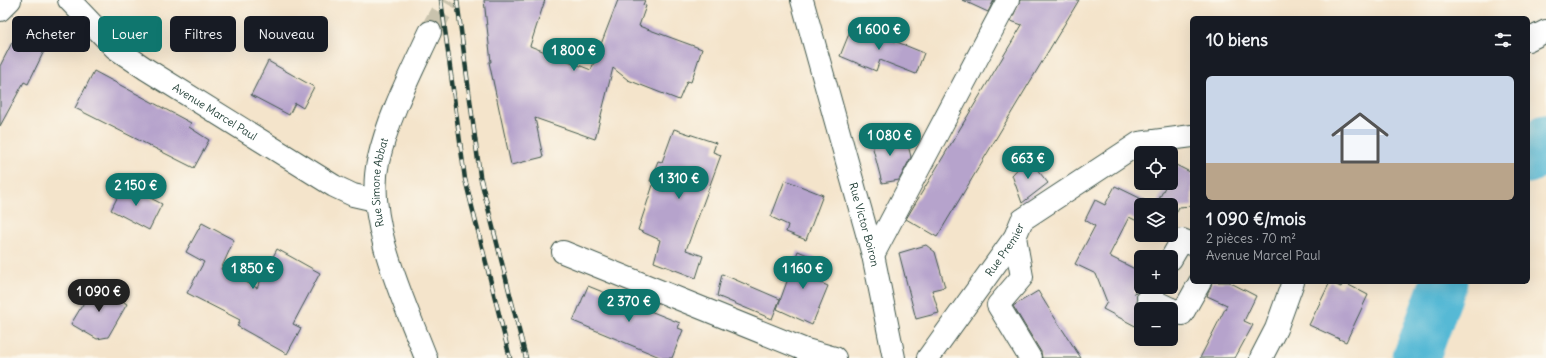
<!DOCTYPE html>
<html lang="fr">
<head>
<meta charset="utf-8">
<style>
	body { margin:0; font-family:Delius,sans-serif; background:#20242c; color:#f1f3f6; height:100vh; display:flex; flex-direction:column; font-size:15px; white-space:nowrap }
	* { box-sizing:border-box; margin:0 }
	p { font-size:13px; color:#9ea1a6 }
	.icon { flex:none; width:22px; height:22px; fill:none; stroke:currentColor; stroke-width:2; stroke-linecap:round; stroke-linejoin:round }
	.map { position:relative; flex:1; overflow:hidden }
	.panel { position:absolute; left:1190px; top:16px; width:340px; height:268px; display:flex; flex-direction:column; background:#171b24; border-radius:6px; box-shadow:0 4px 16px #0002 }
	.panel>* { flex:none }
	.guide { position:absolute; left:12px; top:16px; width:380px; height:36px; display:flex; gap:8px }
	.controls { position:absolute; left:1134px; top:146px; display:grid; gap:8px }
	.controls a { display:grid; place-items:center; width:44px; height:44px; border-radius:6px; background:#171b24; box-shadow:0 4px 16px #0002; font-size:20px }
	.price { position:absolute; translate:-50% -34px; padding:0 9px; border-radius:14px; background:#0f766e; color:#fff; font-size:13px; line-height:26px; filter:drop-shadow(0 1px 2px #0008) }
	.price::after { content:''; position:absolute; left:50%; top:24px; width:12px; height:9px; margin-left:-6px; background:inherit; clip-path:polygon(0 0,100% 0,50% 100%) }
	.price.selected { background:#222; color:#fff }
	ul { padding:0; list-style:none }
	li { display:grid; align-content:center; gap:8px; height:212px; padding:0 16px }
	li+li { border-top:1px solid #363941 }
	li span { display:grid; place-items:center; height:124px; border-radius:6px; color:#555 }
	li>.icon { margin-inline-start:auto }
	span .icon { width:72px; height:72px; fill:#fffc; stroke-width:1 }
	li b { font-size:17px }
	h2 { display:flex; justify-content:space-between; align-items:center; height:48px; padding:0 16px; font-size:17px }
	.pill { padding:0 14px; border-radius:6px; background:#171b24; box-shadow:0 4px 16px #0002; font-size:14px; line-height:36px }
	.pill.selected { background:#0f766e; color:#fff }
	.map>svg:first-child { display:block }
</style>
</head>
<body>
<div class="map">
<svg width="1546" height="358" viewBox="0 0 1546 358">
	<rect width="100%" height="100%" fill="#fbf7ec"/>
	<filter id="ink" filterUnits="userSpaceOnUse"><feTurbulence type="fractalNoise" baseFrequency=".025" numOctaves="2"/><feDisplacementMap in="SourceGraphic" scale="8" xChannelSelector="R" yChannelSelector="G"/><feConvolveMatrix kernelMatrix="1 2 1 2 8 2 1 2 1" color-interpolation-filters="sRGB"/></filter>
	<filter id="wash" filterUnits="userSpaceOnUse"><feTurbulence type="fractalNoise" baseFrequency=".012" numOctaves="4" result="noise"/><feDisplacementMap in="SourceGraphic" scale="16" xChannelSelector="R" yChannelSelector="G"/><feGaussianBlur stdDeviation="0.9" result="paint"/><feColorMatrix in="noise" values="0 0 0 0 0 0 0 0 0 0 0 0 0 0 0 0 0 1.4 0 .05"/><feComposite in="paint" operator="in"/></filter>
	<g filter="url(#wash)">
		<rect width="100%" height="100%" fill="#f4e4cb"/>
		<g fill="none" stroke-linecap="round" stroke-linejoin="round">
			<!-- river -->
			<g stroke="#56b9d5" stroke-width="47">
				<path d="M1528,160L1546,138"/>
				<path d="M1416,358L1444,282"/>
			</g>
		</g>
		<g id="blocks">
			<!-- building -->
			<g fill="#b6a3cc">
				<path d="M484,0H545L530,46L591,70L618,0H645L643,5L646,6L639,26L702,49L691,82L687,81L679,100L628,80L613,68L595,139L535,118L543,157L511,165L489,62H491Z"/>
				<path d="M962,0H994L988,12Z"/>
				<path d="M1020,0H1079L937,237L906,219L1022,25L1011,21Z"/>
				<path d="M853,24L924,53L916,74L880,60L876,71L840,56Z"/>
				<path d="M16,35L45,49L28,84L24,82L0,126V66Z"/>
				<path d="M268,61L314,87L303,108L295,103L289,115L251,95Z"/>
				<path d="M94,71L191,123L189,127L209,140L194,168L75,108Z"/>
				<path d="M674,129L716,143L713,152L721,155L686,250L703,256L696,278L654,262L660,240L638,230L654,182L650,181L658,161L662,162Z"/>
				<path d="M893,132L895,144L907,141L911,157L899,180L882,183L870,137Z"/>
				<path d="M1028,158L1048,183L1022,203L1012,175Z"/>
				<path d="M1176,165L1192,173V206L1179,207L1171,223V205H1156L1167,183H1171V175Z"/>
				<path d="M785,180L823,195L806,240L786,232L788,225L771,217Z"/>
				<path d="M124,184L162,204L149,230L111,210Z"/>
				<path d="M1115,186L1154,205H1141V223L1129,217L1109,256L1141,272V280L1134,293L1137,294V304L1141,308V329L1103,309L1107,302L1096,274L1075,264L1095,226L1085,220L1095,200L1105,205Z"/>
				<path d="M202,223L234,240L221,269L257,288L277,249L320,273L293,324L301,328L287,354L237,326L240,320L187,293L204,262L186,252Z"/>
				<path d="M926,245L935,252L945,287L932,290L939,313L916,319L899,253Z"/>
				<path d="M798,251L822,261L814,280L828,286L812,325L777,309Z"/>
				<path d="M722,274L780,299L772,319L717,296Z"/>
				<path d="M1212,282H1229L1256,296L1244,321L1253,325L1235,358H1200L1227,305L1207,296Z"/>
				<path d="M1330,282L1341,287L1343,282L1368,295L1346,342L1309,325Z"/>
				<path d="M95,284L127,304L108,337L97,339L71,324Z"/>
				<path d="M588,286L680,323L678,328L683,330L672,358H662L573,321Z"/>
				<path d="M1038,291L1051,312L1081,358H1042L1041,352L1013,306Z"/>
			</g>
		</g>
	</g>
	<g filter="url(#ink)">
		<use href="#blocks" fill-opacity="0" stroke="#3f564b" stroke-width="1"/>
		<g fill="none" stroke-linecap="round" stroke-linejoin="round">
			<!-- major-tunnel -->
			<path stroke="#c9c3ad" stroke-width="22" stroke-dasharray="22 11" stroke-linecap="butt" d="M430,32L448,0"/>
			<defs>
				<g id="minor">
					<path id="s1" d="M802,0L873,255L894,358"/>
					<path d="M0,10L10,0"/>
					<path d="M1528,40L1546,31"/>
					<path d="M1015,237L1022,277L998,305L1030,358"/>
					<path d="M563,252L803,349L835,358"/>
					<path d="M873,255L1008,0"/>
					<path d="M1171,259L1182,240L1192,244"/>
					<path d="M1155,287L1148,298L1171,309"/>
					<path d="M1171,309L1182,314L1200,282"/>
					<path id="s2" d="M928,358L1015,237L1022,220L1139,143L1192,136"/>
					<path d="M1261,358L1276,329L1293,282"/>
				</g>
				<g id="major">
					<path id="s3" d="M69,0L115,48L146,69L334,186L353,195L375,200"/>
					<path id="s4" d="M426,358C405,303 365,221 378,162C388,117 410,75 430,32"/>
				</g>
			</defs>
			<!-- minor casing -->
			<use href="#minor" stroke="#3f564b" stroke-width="24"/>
			<!-- major casing -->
			<use href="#major" stroke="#3f564b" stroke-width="24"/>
			<!-- minor -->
			<use href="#minor" stroke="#fff" stroke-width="22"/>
			<!-- major -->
			<use href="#major" stroke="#fff" stroke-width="22"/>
			<defs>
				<g id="rail">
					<path d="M441,0L465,179L510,358"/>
					<path d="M457,0L480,176L526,358"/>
				</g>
			</defs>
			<!-- rail casing -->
			<use href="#rail" stroke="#1f3d34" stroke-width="4.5"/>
			<!-- rail -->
			<use href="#rail" stroke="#fbf7ec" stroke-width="3" stroke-dasharray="9" stroke-linecap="butt"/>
		</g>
	</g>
	<g text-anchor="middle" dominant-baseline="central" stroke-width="4" stroke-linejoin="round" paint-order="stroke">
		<!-- street labels -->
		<g font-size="11" fill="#1f3d34" stroke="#fbf7ec">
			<text stroke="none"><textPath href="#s3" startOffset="185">Avenue Marcel Paul</textPath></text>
			<text stroke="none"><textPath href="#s4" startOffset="184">Rue Simone Abbat</textPath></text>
			<text stroke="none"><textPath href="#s1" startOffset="233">Rue Victor Boiron</textPath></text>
			<text stroke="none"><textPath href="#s2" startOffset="133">Rue Premier</textPath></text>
		</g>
	</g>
</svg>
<div class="controls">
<a><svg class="icon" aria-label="locate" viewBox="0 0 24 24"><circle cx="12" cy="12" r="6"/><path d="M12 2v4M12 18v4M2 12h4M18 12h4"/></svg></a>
<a><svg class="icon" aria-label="layers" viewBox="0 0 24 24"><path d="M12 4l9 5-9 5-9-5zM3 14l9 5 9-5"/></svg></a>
<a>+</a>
<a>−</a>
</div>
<b class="price" style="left:879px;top:51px">1 600 €</b>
<b class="price" style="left:574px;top:72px">1 800 €</b>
<b class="price" style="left:890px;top:157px">1 080 €</b>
<b class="price" style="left:1028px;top:180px">663 €</b>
<b class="price" style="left:679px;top:200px">1 310 €</b>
<b class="price" style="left:136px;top:207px">2 150 €</b>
<b class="price" style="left:253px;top:290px">1 850 €</b>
<b class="price" style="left:803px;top:290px">1 160 €</b>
<b class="price selected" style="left:99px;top:313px">1 090 €</b>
<b class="price" style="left:629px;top:323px">2 370 €</b>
<div class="guide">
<a class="pill">Acheter</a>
<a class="pill selected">Louer</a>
<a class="pill">Filtres</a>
<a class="pill">Nouveau</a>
</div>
<section class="panel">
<h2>10 biens<svg class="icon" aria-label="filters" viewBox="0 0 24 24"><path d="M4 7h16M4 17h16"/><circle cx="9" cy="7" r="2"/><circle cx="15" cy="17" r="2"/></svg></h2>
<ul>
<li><span style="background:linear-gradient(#c9d6e8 70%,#b9a48a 0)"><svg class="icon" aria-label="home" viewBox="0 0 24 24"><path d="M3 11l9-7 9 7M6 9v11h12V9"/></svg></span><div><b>1 090 €/mois</b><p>2 pièces · 70 m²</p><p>Avenue Marcel Paul</p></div></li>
</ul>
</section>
</div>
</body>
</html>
